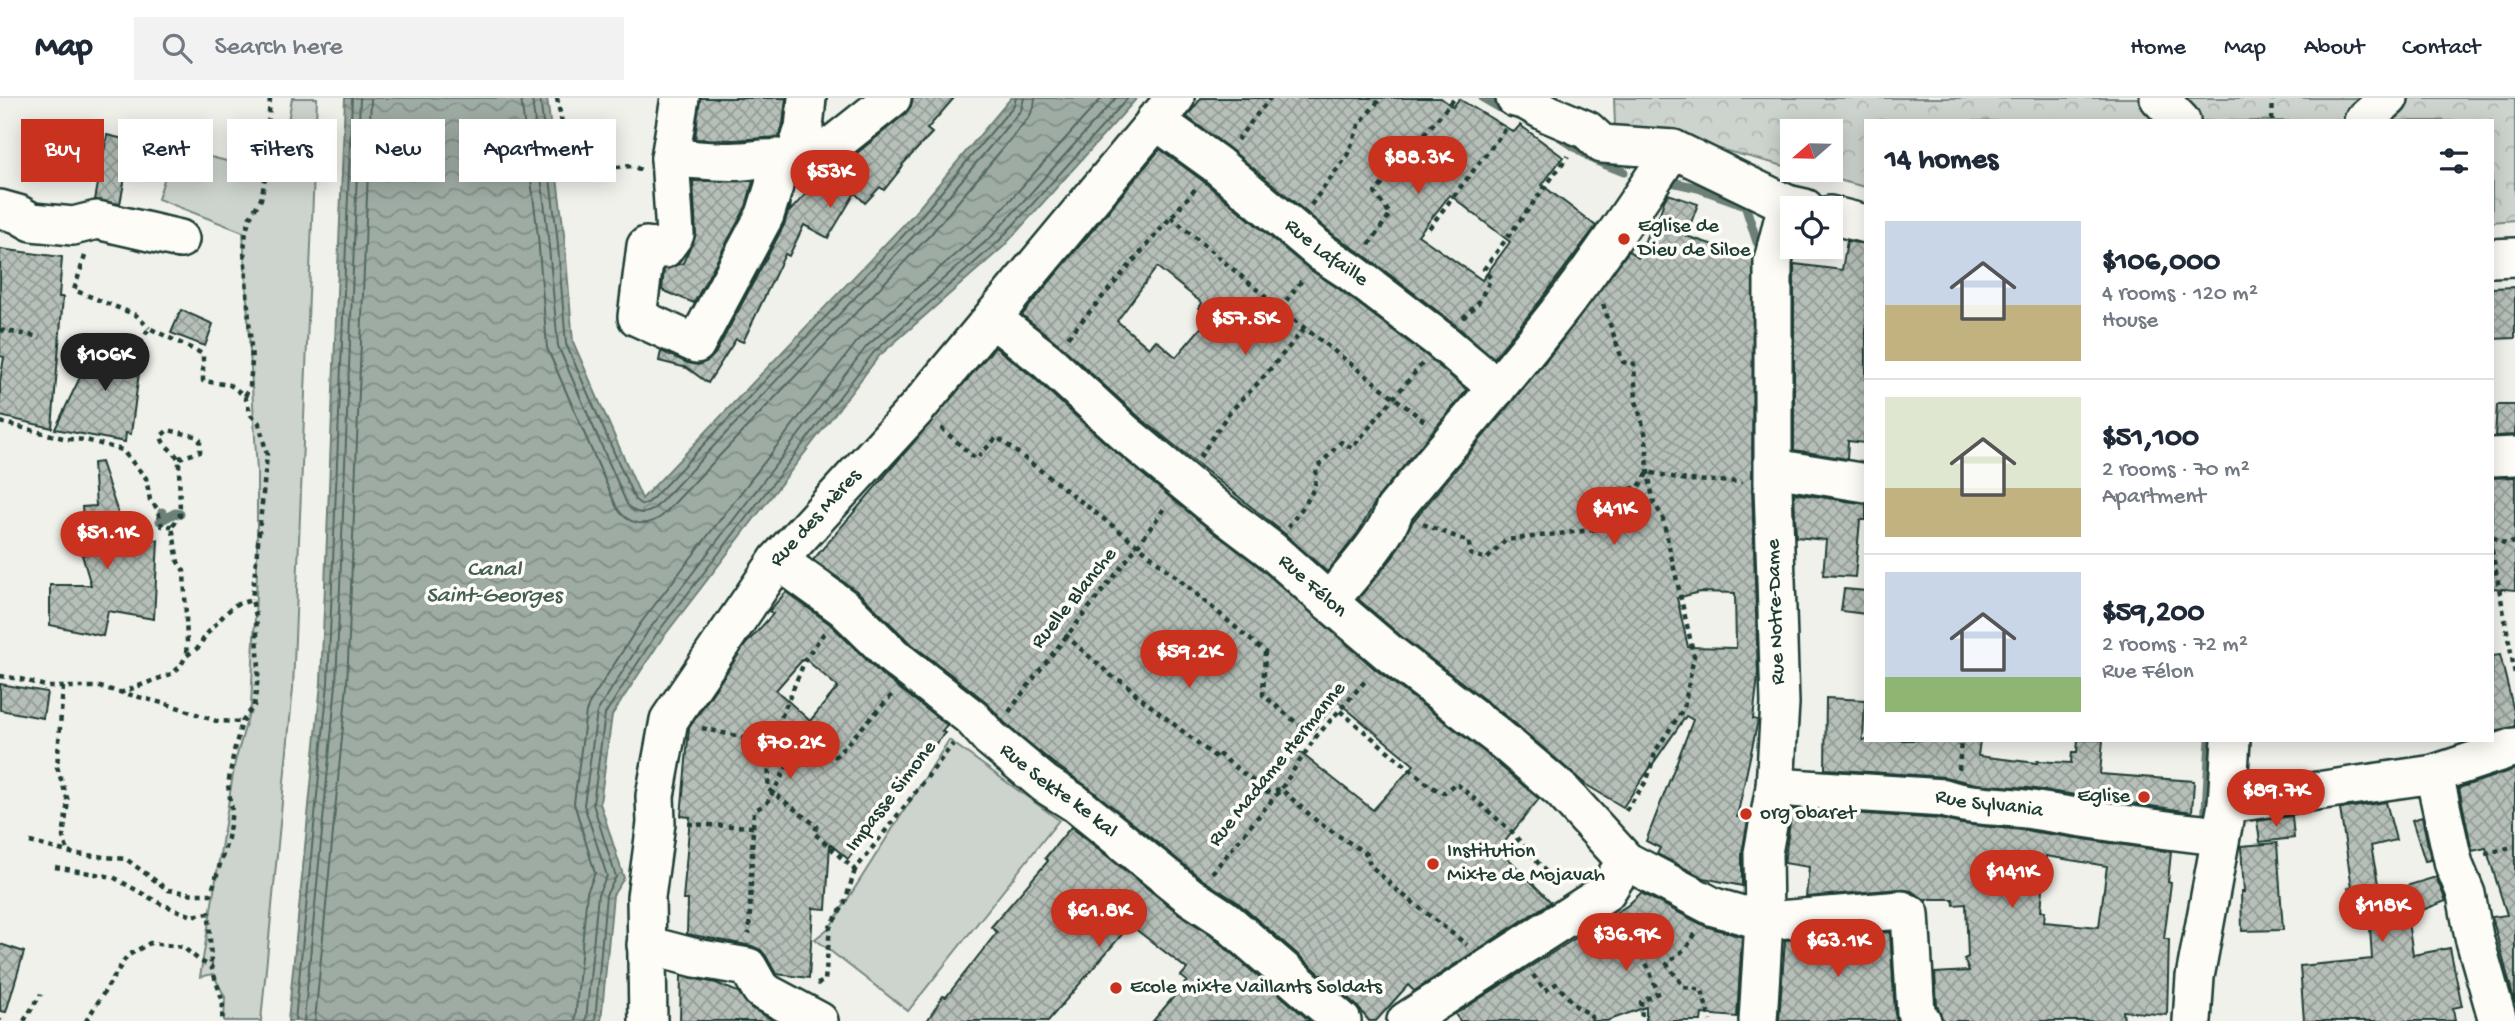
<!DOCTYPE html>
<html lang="en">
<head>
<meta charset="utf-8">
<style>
	body { margin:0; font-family:"Gochi Hand",sans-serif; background:#f2f2f3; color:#1f2937; height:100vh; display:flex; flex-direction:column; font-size:26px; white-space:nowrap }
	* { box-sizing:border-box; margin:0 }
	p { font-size:23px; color:#747a83 }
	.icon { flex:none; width:38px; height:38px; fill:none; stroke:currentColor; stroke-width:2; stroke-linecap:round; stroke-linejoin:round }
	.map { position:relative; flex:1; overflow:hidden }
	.panel { position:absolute; left:1864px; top:21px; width:630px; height:623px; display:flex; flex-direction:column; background:#fff; border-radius:0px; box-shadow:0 4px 18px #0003 }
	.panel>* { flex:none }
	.banner { position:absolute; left:21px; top:21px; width:665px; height:63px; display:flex; gap:14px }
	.needle { width:46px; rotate:250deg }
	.controls { position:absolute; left:1780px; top:21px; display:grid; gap:14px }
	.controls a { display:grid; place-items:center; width:63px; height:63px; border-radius:0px; background:#fff; box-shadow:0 4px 18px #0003; font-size:35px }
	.price { position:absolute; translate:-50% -60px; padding:0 16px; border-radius:24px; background:#c8321e; color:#fff; font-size:23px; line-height:46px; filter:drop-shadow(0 2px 4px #0008) }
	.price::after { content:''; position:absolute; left:50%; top:42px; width:21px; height:16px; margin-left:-10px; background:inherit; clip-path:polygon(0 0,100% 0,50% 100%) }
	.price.active { background:#222; color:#fff }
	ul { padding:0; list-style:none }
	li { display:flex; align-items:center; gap:21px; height:175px; padding:0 21px }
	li+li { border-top:2px solid #e0e1e3 }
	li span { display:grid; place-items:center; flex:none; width:196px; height:140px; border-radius:0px; color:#555 }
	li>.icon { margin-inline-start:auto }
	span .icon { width:84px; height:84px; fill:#fffc; stroke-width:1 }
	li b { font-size:30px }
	h2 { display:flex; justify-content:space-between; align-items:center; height:84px; padding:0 21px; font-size:30px }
	.chip { padding:0 24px; border-radius:0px; background:#fff; box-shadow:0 4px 18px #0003; font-size:24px; line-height:63px }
	.chip.active { background:#c8321e; color:#fff }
	header { display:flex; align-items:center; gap:42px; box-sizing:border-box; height:98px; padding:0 35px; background:#fff; border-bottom:2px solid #e0e1e3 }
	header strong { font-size:33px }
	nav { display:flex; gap:38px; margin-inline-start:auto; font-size:24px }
	.search { width:490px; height:63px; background:#f2f2f3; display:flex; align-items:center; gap:18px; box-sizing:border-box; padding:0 24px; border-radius:0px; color:#747a83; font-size:26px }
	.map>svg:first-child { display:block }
</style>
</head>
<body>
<header>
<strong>Map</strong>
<div class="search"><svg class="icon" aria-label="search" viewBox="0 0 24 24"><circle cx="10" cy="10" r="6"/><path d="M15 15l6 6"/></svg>Search here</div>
<nav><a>Home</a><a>Map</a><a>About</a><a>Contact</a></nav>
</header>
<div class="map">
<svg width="2515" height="923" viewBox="0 0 2515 923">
	<defs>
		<pattern id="park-crowns" width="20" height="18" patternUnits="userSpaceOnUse" patternTransform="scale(1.75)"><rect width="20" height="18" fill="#cdd3cd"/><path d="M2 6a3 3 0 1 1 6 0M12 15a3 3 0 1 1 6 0" fill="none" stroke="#b0b6b1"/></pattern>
		<pattern id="water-waves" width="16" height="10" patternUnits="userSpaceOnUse" patternTransform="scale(1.75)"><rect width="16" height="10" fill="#9faca4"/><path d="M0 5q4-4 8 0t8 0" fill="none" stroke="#818d86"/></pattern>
		<pattern id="building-cross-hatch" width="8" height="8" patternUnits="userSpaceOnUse" patternTransform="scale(1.75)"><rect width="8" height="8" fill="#b6bfb8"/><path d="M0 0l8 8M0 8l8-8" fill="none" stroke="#939c96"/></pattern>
	</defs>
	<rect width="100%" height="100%" fill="#f0f1eb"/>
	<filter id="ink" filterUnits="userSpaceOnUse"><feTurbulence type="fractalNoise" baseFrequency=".0143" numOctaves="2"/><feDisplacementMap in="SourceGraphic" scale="14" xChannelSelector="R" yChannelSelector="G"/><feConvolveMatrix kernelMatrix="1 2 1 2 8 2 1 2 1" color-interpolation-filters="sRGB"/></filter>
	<g filter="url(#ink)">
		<!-- grass -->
		<g fill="#cdd3cd" stroke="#768880" stroke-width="2">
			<path d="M292,0H317L293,590L261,923H224L225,899L213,876L200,879L235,664L251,608L257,474V374L243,134L158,101L174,50L279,76Z"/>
			<path d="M949,642L1059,722L908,913L815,841L830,829Z"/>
		</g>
		<!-- park -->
		<path fill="url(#park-crowns)" stroke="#768880" stroke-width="2" d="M1614,0H2515V122L2492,124V23H1866L1865,89L1800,72H1830V33H1792V70L1681,41L1615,28Z"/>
		<!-- water -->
		<path fill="url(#water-waves)" stroke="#6c8077" stroke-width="2" d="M345,0H547L564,136L573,244L642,401L912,118L1011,0H1137L1003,149L879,258L661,542L612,617L600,705L624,780L613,797L601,923H288L321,585Z"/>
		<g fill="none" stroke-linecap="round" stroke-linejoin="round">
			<!-- shore -->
			<g stroke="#526961" stroke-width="2">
				<path d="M521,0L538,138L547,250L617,410C628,427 646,430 662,418L931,136L1029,19L1034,9L1035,0"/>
				<path d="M532,0L548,138L558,248L627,406C634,416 645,418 655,410L923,128L1021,12L1024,0"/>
				<path d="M540,0L557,137L566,246L635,402L642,407L649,404L917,123L1014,7L1016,0"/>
				<path d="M295,923L328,585L352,0"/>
				<path d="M304,923L336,586L360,0"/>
				<path d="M315,923L347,587L371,0"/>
				<path d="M575,923L587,794L595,775L574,705L586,614L590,604L640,526L859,241L984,131L1102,0"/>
				<path d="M586,923L598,796L607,778L584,707L597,614L648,533L867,248L992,138L1116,0"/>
				<path d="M595,923L606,797L616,779L593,706L605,616L655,538L874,254L998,144L1128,0"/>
			</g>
			<!-- stream -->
			<g stroke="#6c8077" stroke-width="9">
				<path d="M1483,0L1509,15"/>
				<path d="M1553,34L1594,62L1624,74"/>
				<path d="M1663,82L1698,90L1745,107L1757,144L1764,154"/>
				<path d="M162,414L160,423L175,415L180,416"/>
				<path d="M2205,728L2210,642"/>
			</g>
		</g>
		<!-- building -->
		<g fill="url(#building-cross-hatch)" stroke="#1f3d34" stroke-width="2" fill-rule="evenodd">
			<path d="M700,0H786L783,26L779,39L734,42L695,41Z"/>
			<path d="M913,0H954L927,31L932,35L902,67L903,68L884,92L880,89L865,105L855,95L828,140L804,127L789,158L785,156L743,244L736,241L708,285L687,270L659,263L661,253L688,265L698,267L708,263L715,256L784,127L791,104L790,113L828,72L846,64L905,16L911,8Z"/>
			<path d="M1201,0H1441L1453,9L1459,1L1514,34L1520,27L1563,59L1542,87L1596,128L1540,203L1494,260L1453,225L1364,157L1335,138L1229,50L1187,19ZM1450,97L1510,144L1482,182L1418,137Z"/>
			<path d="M107,37L132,43L120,106L95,102Z"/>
			<path d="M1160,51L1203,83L1309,171L1339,191L1427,258L1467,292L1378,399L1358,435L1327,474L1285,436L1139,319L1061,248L1022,217ZM1157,169L1202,205L1199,210L1211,218L1176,259L1156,242L1149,250L1117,223Z"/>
			<path d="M693,83H753L746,109L694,205L662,192L664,171L683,165L696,136Z"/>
			<path d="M1668,96L1698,106L1686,138L1723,150L1753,155L1752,389L1758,578L1753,621L1758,622L1737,719L1748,722L1742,755V788L1704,780L1657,756L1660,750L1646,743L1693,622L1686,618L1623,709L1585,686L1510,621L1402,539L1358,501L1393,459L1413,423L1550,258L1629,153L1638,160L1650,130H1655L1664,103ZM1700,494L1735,495L1736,550L1688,549L1677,500Z"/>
			<path d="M1847,143L1866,146V323L1864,345L1848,343L1847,361L1794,352V166L1842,172Z"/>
			<path d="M0,151L62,159L59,199H63L52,330L0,318V283L4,259L0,258Z"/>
			<path d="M2515,189V240L2492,241V190Z"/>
			<path d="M181,212L213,226L205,248L171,235Z"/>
			<path d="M101,236L142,252L131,336L126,335L125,344L55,331Z"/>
			<path d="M995,249L1033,279L1112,351L1204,427L1258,468L1375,571L1483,653L1539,701L1499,751L1551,804L1414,893L1408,887L1376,923H1369L1356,907L1237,804L1203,782L1088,689L1053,665L1005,625L985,603L909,544L859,495L813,462ZM1337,603L1414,667L1373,712L1297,652Z"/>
			<path d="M2497,307H2515V337L2495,338Z"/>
			<path d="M101,364L128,445L158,442L154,521L108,513L103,538L50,527V487H91L82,457L87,456L82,409L96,408L93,365Z"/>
			<path d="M2515,379V492L2492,490V380Z"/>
			<path d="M1794,395L1866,406V422H1860L1855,479L1823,477L1826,442L1796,439Z"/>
			<path d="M1844,491L1866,493V516L1841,513Z"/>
			<path d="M786,494L830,526L882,577L947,627L942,633L945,635L888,700L894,705L848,761L830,746L826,811L813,810L809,880L776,876L766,858L761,852L752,848L687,836L688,802H683L690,719L681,718L689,630L745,547L773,516L769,513ZM804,560L838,589L810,623L776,592Z"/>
			<path d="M2500,557L2515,617V629L2492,633V558Z"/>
			<path d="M0,586L47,594L43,620L0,612Z"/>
			<path d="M1826,600L1865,602L1863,642H1980L1978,658L2037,665V663L2071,665L2072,654H2077L2078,642H2103L2100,676L2194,683L2192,714L2028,690L1976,686L1945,679L1825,671Z"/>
			<path d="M2515,671V906L2492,819L2507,817L2486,750L2472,753L2459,690Z"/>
			<path d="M2386,704L2396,742L2371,748L2380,796L2436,779L2446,803L2407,818L2413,857L2450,850L2462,908L2453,910L2455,923H2304L2300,868L2372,861L2370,829H2356L2348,790L2352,789L2340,711Z"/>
			<path d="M1792,711L1940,721L1961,726L2022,732L2171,754L2168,784L2171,785L2164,841H2169L2167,917L2123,913L2124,923H1943L1937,907L1935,875L1969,873L1964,861L1968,859L1966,806L1954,807L1953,801H1924L1911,793L1900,791L1806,799L1809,769L1784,765ZM2046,758L2107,768L2099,829L2044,824L2045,813H2041Z"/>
			<path d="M2292,718L2294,740L2260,744L2257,723Z"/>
			<path d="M2422,719L2431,762L2425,763L2412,722Z"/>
			<path d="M1071,729L1178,815L1210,837L1310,923H1153L1187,883L1181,878L1187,871L1130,827L1048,923H927L943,898L946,899L997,834L991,829L1048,763L1045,760Z"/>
			<path d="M2277,745L2283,832L2242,833L2241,794H2244L2241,748Z"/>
			<path d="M1641,795L1705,828L1742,839L1737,919L1702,916L1701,923H1646V909L1607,923H1460L1455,916L1628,807Z"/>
			<path d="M1890,834L1895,916L1897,923H1779L1785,842Z"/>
			<path d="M0,846L24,854L6,914L0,913Z"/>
			<path d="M681,878L716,885L738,894L751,910L774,923H680Z"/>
		</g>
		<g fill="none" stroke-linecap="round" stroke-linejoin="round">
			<defs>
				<g id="minor">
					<path d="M680,0L670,60L675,136L664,151L646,148L637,219L696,246L765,117L774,88L777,60"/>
					<path d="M1515,0L1526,3L1549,16L1587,32L1602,46L1673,51L1787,106L1805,110"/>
					<path d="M2159,0L2181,23"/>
					<path id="s1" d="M1155,22L1216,66L1322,155L1351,174L1440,242L1497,290"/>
					<path d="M2363,23L2389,0"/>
					<path d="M670,60C694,61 720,65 743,63C765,61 771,58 792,66L833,47L892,0"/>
					<path d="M792,66L804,30L807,0"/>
					<path d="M0,111L18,116L32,124L73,128L97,122L180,141"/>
					<path d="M1830,117L1866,126"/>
					<path d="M2492,160L2515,159"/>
					<path id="s2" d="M992,220L1047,263L1125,335L1217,411L1271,452L1329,504L1389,555L1496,637L1562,693L1626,763L1714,809L1764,823L1902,812L1910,816L1916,915L1922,923"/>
					<path d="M2492,359L2515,358"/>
					<path d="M1774,370L1866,385"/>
					<path id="s3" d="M778,462L844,510L895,560L972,620L990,640L1045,686L1075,705L1191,799L1223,820L1342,923"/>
					<path d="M1329,504C1346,482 1388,438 1394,412C1455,337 1521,265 1579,187C1612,143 1642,97 1673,51"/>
					<path d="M2434,676L2454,767L2466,796L2474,839L2498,923"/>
					<path id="s4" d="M1775,689L1944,700C1970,709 1998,707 2025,711C2084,720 2142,730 2202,736"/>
					<path d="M2227,706L2434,676L2515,649"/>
					<path d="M646,847L696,860L748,869L761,892L819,923"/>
					<path id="s5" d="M648,923L646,799L656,725L655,698L669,622L778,462L918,309L1175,0"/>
					<path d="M1406,923L1606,794L1626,763"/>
					<path d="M1758,923L1764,823L1763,755L1775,689L1780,605L1773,389V163L1787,106"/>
					<path d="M2192,923L2195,879L2227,706L2231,642"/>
				</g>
			</defs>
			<!-- minor casing -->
			<use href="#minor" stroke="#1f3d34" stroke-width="42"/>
			<!-- path -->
			<g stroke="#1f3d34" stroke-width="4.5" stroke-dasharray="5 5" stroke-linecap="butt">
				<path d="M557,0L563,30L572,60L586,71L633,68L641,72"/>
				<path d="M2272,23L2273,0"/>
				<path d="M1237,42L1270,0"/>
				<path d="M1311,107L1347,58L1360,25L1381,0"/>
				<path d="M1171,119L1280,211L1427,325"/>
				<path d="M1429,130L1507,29"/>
				<path d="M1369,147L1390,116L1375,95L1455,0"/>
				<path d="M85,158L74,192L136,217L149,230"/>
				<path d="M1603,206L1623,264L1634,266L1636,303L1646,338L1648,374L1654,406L1662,417L1694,558L1684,610L1656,652L1647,682L1624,715"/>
				<path d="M1280,211L1303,181"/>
				<path d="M1463,220L1478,205L1491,181L1484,171L1568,58"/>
				<path d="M0,232L40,239"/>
				<path d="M1068,239L1197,89"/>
				<path d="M140,245L149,230L203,256V283L230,287L245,298L251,317L259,325L267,357L252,502"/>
				<path d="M245,298L250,288L252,263L244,153L246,133L250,119L261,101L266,77L261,59L268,31L270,0"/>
				<path d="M0,324L67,341L86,342L122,352L146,380L150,402L157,410L162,428H172"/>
				<path d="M941,330L976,361L997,339L1139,448L1265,554L1263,597L1315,640"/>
				<path d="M1200,359L1228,316L1260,283L1305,230"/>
				<path d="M179,360L200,354V342L195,338L168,332L161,338C163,350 177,353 179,364L180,418L172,428L178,464L184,473L187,543L186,557"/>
				<path d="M1423,426L1469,444L1470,456L1487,461L1506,442L1600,431V392L1638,390L1648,374L1687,382L1742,384"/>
				<path d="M1288,429C1301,411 1319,393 1316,371L1341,344L1352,350L1422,266"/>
				<path d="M2492,439L2506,446L2515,444"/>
				<path d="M2492,452L2515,576"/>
				<path d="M824,535L806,560L770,646L768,691L817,728L814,735L855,772L953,646"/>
				<path d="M1065,537L1115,581L1124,584L1138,598L1218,661L1220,657L1267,694L1281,691L1319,725L1367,756L1370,767L1397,792L1467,847"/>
				<path d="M0,578L20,581L49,589H100L174,608L216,623L242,624"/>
				<path d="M63,589L57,669L68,703L63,739L68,754"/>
				<path d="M1340,613L1430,688L1443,695L1456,685L1510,732L1557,787"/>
				<path d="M1009,614C1059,543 1117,480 1165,409"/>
				<path d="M702,630L770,646"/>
				<path d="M1959,672L1961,642"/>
				<path d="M688,726L753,729L749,836"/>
				<path d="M753,729L754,713L767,705L787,669L836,658L892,597"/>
				<path d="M30,744L75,756L126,761L168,792L194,796H211L228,740L232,713L228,687L234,653L242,624L254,608L259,571L256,518L252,502L235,507L225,516L205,538L199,549L186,558L180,569L171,576L120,595"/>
				<path d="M2485,756L2515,748"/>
				<path d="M55,769L113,779L161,806L192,818L209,815L211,868"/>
				<path d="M1212,775L1281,691L1315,640L1368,580"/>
				<path d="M1622,822L1648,869L1658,895L1641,904L1642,923"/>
				<path d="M1695,836L1687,849L1667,866L1684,889L1702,892L1710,923"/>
				<path d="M1533,877L1545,893L1556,886L1577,909L1590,916L1594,923"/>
				<path d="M817,886L825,883L830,829L844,807L855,772"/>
				<path d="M0,922L1,923"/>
				<path d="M24,923L41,896"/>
				<path d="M86,923L127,858L150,845L183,849L200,863L211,868L223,904L222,923"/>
			</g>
			<!-- minor -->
			<use href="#minor" stroke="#fdfcf7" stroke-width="37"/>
		</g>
	</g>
	<!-- markers -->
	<g fill="#c8321e" stroke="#fdfcf7" stroke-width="2.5">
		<circle cx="1624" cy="141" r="7"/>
		<circle cx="2144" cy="699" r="7"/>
		<circle cx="1746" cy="716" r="7"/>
		<circle cx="1433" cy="766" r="7"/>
		<circle cx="1116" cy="890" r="7"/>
	</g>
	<g text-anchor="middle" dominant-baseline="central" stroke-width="7" stroke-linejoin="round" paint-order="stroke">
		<!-- poi labels -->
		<g font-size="21" fill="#1f3d34" stroke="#fdfcf7" text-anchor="start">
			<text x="1638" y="129">Eglise de<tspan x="1638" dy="24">Dieu de Siloe</tspan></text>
			<text x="2130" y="699" text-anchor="end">Eglise</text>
			<text x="1760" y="716">org obaret</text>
			<text x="1447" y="754">Institution<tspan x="1447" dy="24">Mixte de Mojavah</tspan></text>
			<text x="1130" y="890">Ecole mixte Vaillants Soldats</text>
		</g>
		<!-- street labels -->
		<g font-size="21" fill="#1f3d34" stroke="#fdfcf7">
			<text stroke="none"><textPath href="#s1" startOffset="217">Rue Lafaille</textPath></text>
			<text stroke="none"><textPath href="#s5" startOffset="553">Rue des Mères</textPath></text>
			<text stroke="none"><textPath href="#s2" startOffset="418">Rue Félon</textPath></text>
			<text transform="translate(1075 501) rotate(-51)">Ruelle Blanche</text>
			<text transform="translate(1777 514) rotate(-92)">Rue Notre-Dame</text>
			<text transform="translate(1278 667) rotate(-51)">Rue Madame Hermanne</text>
			<text stroke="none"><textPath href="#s3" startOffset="364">Rue Sekte ke kal</textPath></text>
			<text transform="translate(892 699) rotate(-52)">Impasse Simone</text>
			<text stroke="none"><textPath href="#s4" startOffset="215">Rue Sylvania</textPath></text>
		</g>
		<!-- water labels -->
		<g font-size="23" font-style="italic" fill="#455e56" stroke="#fdfcf7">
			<text x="494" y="472">Canal<tspan x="494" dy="26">Saint-Georges</tspan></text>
		</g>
	</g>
</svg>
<div class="controls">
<a><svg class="needle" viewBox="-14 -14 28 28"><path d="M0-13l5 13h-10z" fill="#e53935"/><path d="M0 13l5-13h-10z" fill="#747a83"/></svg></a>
<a><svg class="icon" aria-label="locate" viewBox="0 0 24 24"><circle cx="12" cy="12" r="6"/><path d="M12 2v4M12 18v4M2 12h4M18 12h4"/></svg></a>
</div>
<b class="price" style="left:1418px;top:98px">$88.3K</b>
<b class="price" style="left:830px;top:112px">$53K</b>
<b class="price" style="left:1245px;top:259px">$57.5K</b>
<b class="price active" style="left:105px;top:295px">$106K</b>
<b class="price" style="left:1614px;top:449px">$41K</b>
<b class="price" style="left:107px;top:473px">$51.1K</b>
<b class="price" style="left:1189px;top:592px">$59.2K</b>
<b class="price" style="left:790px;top:683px">$70.2K</b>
<b class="price" style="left:2276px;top:731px">$89.7K</b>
<b class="price" style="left:2012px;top:812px">$141K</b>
<b class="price" style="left:2382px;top:846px">$118K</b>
<b class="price" style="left:1099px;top:851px">$61.8K</b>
<b class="price" style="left:1626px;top:875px">$36.9K</b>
<b class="price" style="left:1838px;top:881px">$63.1K</b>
<div class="banner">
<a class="chip active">Buy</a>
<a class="chip">Rent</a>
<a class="chip">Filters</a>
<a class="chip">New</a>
<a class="chip">Apartment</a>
</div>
<section class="panel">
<h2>14 homes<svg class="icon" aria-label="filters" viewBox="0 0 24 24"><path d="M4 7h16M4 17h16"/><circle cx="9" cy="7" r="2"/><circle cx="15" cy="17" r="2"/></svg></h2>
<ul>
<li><span style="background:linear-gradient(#c9d6e8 60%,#c2b280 0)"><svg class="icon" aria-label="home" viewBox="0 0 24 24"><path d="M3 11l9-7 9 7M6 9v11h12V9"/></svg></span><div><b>$106,000</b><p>4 rooms · 120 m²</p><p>House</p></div></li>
<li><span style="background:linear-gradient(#dfe7d0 65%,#c2b280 0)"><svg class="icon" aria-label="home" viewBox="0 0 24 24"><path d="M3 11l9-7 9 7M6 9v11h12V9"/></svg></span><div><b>$51,100</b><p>2 rooms · 70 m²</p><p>Apartment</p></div></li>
<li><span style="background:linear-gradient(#c9d6e8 75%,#8fb573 0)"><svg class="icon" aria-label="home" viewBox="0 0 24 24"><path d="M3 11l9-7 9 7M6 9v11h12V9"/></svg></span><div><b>$59,200</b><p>2 rooms · 72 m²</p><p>Rue Félon</p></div></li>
</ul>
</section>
</div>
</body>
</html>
